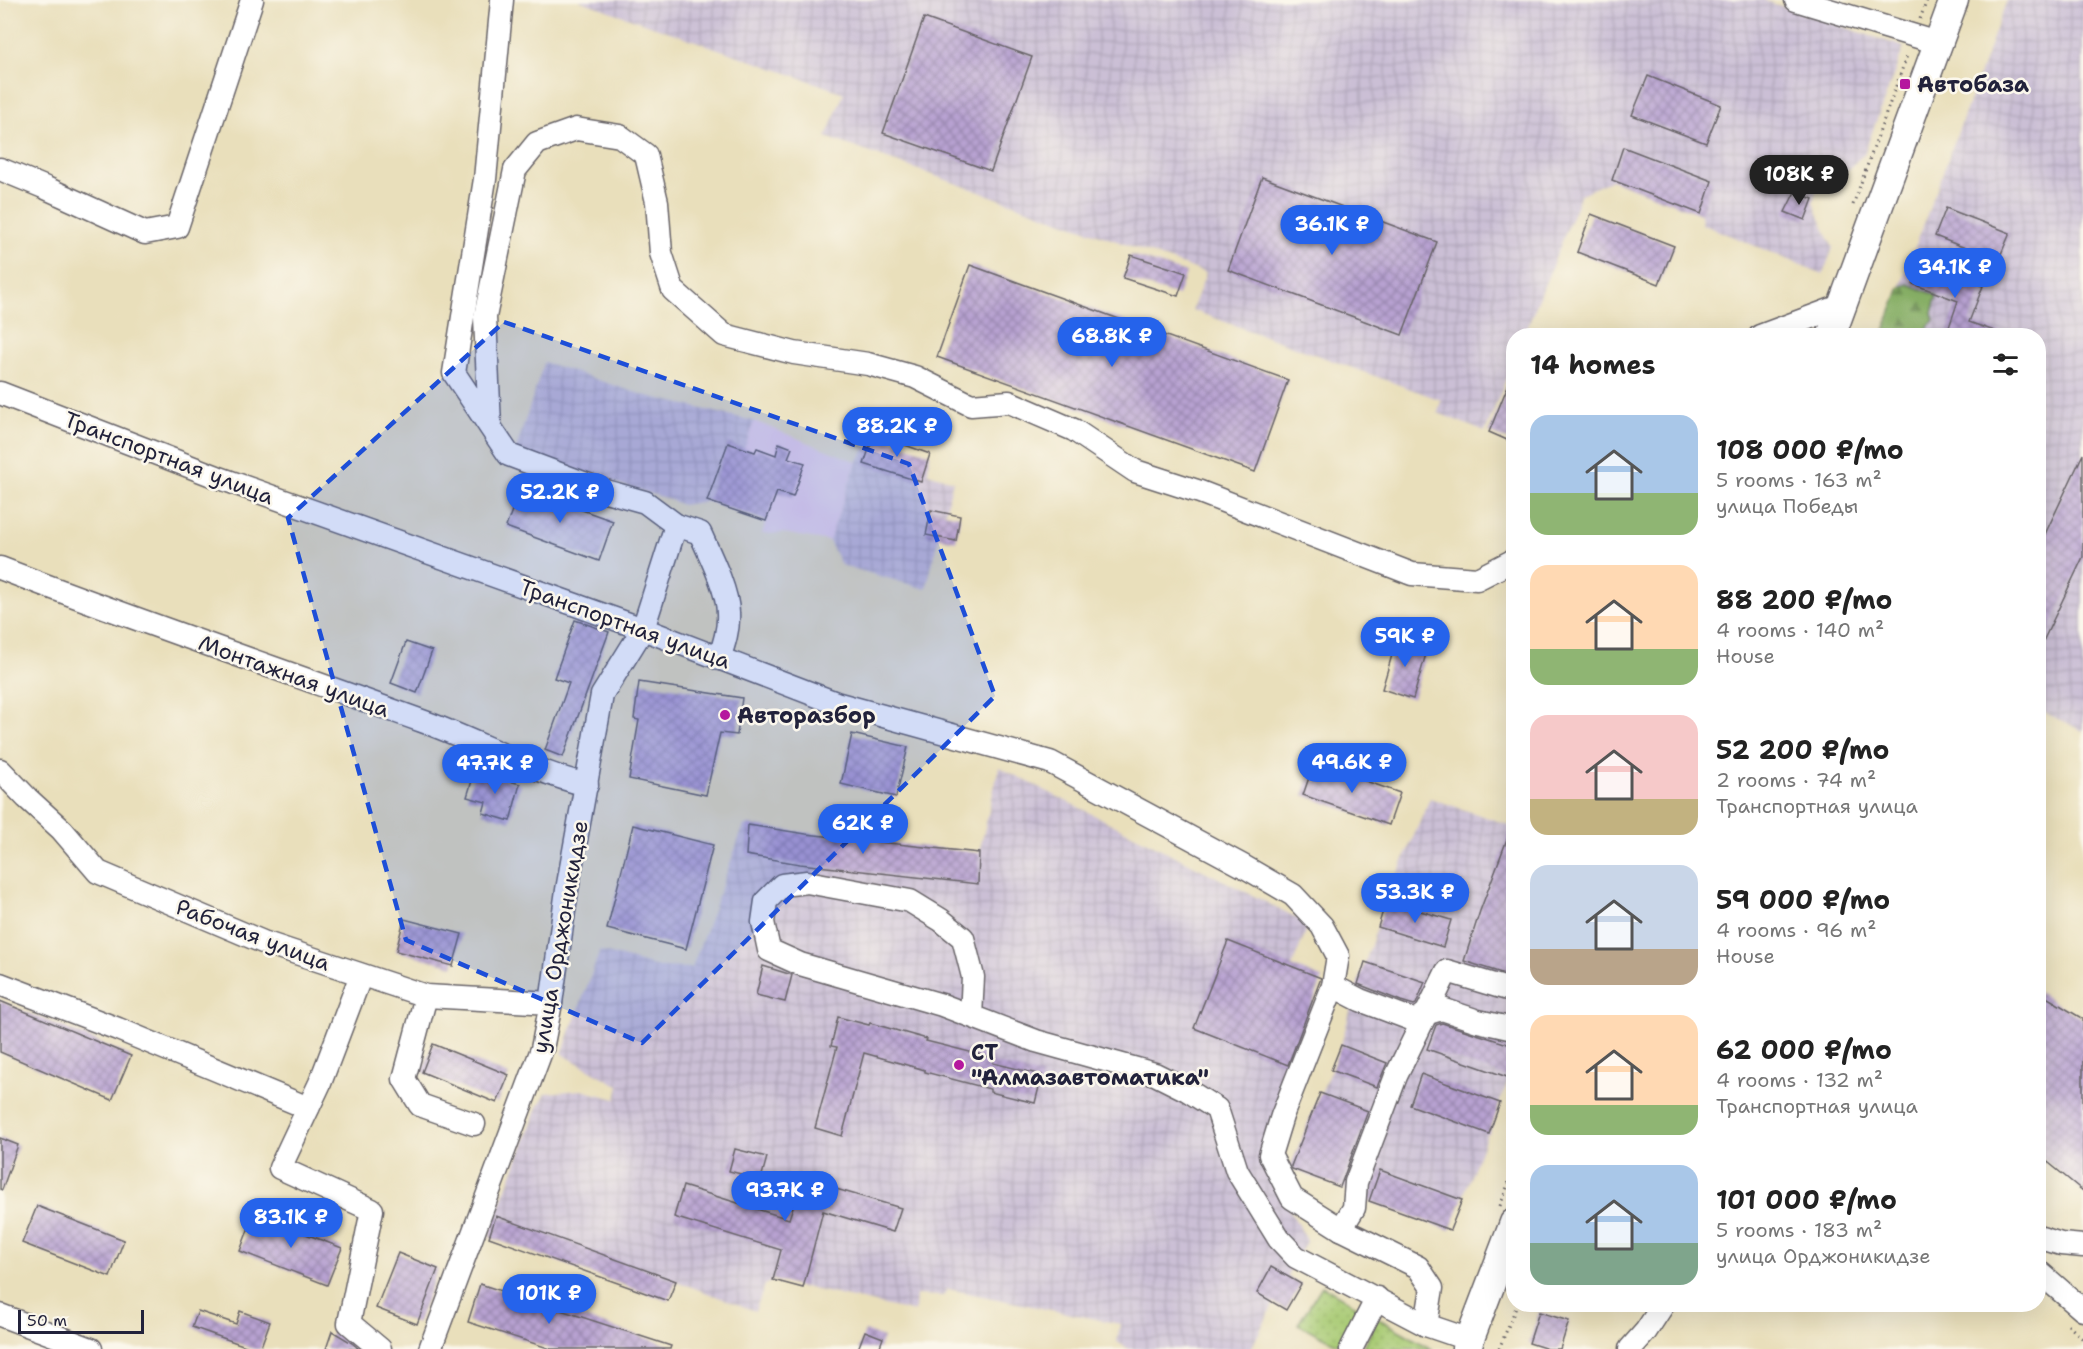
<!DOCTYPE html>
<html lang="en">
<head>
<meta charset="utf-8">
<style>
	body { margin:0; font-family:"Shantell Sans",sans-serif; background:#f2f2f2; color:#222; height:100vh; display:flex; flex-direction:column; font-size:22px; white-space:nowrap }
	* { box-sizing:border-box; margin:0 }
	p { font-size:20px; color:#767676 }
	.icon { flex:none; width:33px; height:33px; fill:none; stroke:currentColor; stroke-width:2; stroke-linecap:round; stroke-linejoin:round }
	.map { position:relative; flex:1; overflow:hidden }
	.panel { position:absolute; left:1506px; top:328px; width:540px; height:984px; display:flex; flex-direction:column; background:#fff; border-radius:24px; box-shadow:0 6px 24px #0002 }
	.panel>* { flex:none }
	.scale { position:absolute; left:18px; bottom:15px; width:126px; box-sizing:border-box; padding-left:6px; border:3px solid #22223b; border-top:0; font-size:16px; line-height:21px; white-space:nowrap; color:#22223b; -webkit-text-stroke:4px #fbf7ec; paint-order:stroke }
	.price { position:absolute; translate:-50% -51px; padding:0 14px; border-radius:21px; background:#2563eb; color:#fff; font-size:20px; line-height:39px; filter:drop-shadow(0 2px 3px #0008) }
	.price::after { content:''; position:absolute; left:50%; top:36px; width:18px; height:14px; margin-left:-9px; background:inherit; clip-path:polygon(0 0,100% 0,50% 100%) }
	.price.on { background:#222; color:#fff }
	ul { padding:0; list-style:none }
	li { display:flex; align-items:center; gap:18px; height:150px; padding:0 24px }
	li span { display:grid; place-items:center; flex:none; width:168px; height:120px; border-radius:18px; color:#555 }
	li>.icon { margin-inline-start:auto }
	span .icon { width:72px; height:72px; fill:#fffc; stroke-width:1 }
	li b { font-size:26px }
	h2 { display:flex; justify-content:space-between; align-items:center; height:72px; padding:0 24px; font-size:26px }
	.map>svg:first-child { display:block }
</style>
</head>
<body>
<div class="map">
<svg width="2083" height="1349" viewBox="0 0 2083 1349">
	<defs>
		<pattern id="industrial-grid" width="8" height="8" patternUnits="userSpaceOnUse" patternTransform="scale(1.5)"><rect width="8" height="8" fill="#cbbfd5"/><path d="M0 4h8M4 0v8" fill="none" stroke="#aea4b8"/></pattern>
		<pattern id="grass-dots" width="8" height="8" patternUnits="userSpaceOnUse" patternTransform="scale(1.5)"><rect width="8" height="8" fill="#a8ca73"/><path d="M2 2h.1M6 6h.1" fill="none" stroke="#90ad64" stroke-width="1.8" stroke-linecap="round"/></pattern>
		<pattern id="forest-firs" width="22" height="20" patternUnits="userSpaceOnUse" patternTransform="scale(1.5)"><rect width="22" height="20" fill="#86ae65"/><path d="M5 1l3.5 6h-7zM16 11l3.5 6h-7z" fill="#6d8d54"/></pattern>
		<pattern id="building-cross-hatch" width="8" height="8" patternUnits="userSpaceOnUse" patternTransform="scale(1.5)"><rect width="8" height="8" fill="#b8a2d1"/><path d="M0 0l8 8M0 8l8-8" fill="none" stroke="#9584ab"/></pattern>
	</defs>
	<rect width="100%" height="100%" fill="#fbf7ec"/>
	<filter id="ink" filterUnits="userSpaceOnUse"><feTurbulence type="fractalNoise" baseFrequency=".0167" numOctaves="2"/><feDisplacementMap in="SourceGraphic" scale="12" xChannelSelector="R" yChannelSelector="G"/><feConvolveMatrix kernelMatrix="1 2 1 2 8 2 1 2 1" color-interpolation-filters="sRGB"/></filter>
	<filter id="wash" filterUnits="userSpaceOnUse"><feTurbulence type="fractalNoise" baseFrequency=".008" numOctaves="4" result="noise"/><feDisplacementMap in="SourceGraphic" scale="24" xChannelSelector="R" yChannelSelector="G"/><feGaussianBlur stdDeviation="1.35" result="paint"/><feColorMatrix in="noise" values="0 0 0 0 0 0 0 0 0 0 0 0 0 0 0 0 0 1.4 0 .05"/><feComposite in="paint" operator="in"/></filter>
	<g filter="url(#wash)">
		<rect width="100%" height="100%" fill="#e9dfbb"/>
		<!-- built -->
		<path fill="#ecd1ea" d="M754,421L857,462L829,541L783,533L762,534L766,521L707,501L728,443L744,448Z"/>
		<!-- industrial -->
		<g fill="url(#industrial-grid)">
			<path d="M578,0H1763L1904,47L1864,154L1844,173H1821L1813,202L1833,248L1823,274L1702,224L1701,214L1612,180L1581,194L1524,336H1514L1513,361L1485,432L1438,413L1441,400L1192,310L1206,273L826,137L844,93Z"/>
			<path d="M2007,0H2083V731L2039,710L2038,336H1882Z"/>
			<path d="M544,362L643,395L754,421L744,449L728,443L707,501L682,505L668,499L515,452Z"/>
			<path d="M874,434L930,454L928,473L953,481L926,589L841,565L829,541L857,462Z"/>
			<path d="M999,767L1309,924L1292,966L1323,979L1289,1065L1298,1069L1263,1164L1307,1240L1287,1276L1301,1284L1274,1303L1251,1349H1129L1117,1342L1120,1324L948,1289L943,1296L916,1295L915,1312L773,1280L765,1285L755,1311L676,1281L496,1216L538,1107L546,1093L581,1090L616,1099L619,1086L562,1054L600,951L658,967L692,968L744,825L979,853Z"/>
			<path d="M1430,798L1512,826L1513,822V1068L1450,1230L1369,1201L1340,1187L1290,1168L1341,1045L1357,986L1386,901Z"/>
		</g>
		<!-- grass -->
		<g fill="url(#grass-dots)" stroke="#657657" stroke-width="1.5">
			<path d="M1322,1286L1365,1311L1354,1334L1337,1344L1298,1324Z"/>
			<path d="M1377,1318L1432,1349H1363Z"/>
		</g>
		<!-- forest -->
		<path fill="url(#forest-firs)" stroke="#546850" stroke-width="1.5" d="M1908,284L1937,295L1932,313L1934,321L1929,325L1925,336H1882L1900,287Z"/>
		<g id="blocks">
			<!-- building -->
			<g fill="url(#building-cross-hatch)">
				<path d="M924,18L1032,57L991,171L883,133Z"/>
				<path d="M1648,76L1721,105L1706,143L1632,115Z"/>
				<path d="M1623,147L1712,181L1701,214L1612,180Z"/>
				<path d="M1262,177L1437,242L1402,335L1228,270Z"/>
				<path d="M1795,192L1813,199L1805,220L1785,212Z"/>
				<path d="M1946,208L2010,233L1998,261L1935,236Z"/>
				<path d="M1591,214L1674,246L1659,284L1577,252Z"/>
				<path d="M1131,255L1186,273L1178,296L1123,278Z"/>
				<path d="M1921,262L1983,286L1969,322L2003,334V336H1946L1958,301L1913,284Z"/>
				<path d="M970,265L1288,380L1255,472L937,357Z"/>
				<path d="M1513,373L1514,374V443L1489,432Z"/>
				<path d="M874,434L930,454L921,482L864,464Z"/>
				<path d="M728,443L755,452L757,448L776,455L779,443L792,448L788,458L805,463L793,497L777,492L766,521L707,501Z"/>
				<path d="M2083,454V557L2038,652V549Z"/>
				<path d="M520,488L613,521L599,561L506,527Z"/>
				<path d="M931,510L960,516L956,541L926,535Z"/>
				<path d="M575,620L609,632L563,757L545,750L569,683L554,678Z"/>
				<path d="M1397,638L1428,647L1413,699L1382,689Z"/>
				<path d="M406,642L432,651L417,693L391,683Z"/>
				<path d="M639,682L742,698L737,735L720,733L706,795L629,779L639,720L634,719Z"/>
				<path d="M852,734L908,747L896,797L841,784Z"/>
				<path d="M1314,763L1400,793L1389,825L1303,795Z"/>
				<path d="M475,771L520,784L510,821L483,813L486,802L467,797Z"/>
				<path d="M633,825L713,845L686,949L607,929Z"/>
				<path d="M748,825L806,834L979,853L978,884L800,864L746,855Z"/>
				<path d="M1512,826H1514V977L1464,961L1480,911Z"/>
				<path d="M1386,901L1451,920L1443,947L1378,927Z"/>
				<path d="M404,919L462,934L453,966L396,951Z"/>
				<path d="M1228,941L1321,978L1288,1065L1194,1028Z"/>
				<path d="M1365,962L1425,982L1416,1004L1414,1005L1401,1001L1358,984Z"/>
				<path d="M763,966L792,975L785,1002L756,995Z"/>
				<path d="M2038,992L2083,1019V1191L2038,1154Z"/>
				<path d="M0,1001L131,1056L112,1100L0,1052Z"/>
				<path d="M838,1017L869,1025L870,1023L927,1039L926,1041L994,1058L993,1063L1042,1075L1035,1103L990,1092V1089L925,1072V1070L864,1053L842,1136L815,1128L837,1047L831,1046Z"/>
				<path d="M1442,1023L1514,1046V1068L1510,1078L1427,1049L1436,1025Z"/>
				<path d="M433,1044L509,1075L497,1103L422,1072Z"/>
				<path d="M1341,1045L1387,1063L1377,1087L1331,1070Z"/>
				<path d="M1421,1074L1500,1103L1489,1134L1410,1105Z"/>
				<path d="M1320,1093L1368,1111L1340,1187L1292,1169L1291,1166Z"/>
				<path d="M0,1138L18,1145L2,1190L0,1189Z"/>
				<path d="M735,1149L767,1157L761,1179L729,1171Z"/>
				<path d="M1380,1170L1462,1200L1450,1230L1369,1201Z"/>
				<path d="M802,1179L901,1208L893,1232L823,1211L803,1288L773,1280L781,1250L674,1217L683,1186L789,1219Z"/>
				<path d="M37,1206L124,1240L110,1277L22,1243Z"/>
				<path d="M254,1214L342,1248L327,1285L240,1251Z"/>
				<path d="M496,1216L676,1281L668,1301L489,1237Z"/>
				<path d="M398,1253L438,1269L417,1324L376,1308Z"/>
				<path d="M1271,1267L1301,1284L1286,1310L1257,1293Z"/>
				<path d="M480,1284L671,1346L670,1349H551L468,1322Z"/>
				<path d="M198,1311L236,1324L240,1311L270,1322L260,1349H254L192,1327Z"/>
				<path d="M1539,1312L1569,1321L1560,1349H1548L1529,1343Z"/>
				<path d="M332,1331L352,1343L359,1349H326Z"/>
				<path d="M865,1331L883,1338L879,1349H858Z"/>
			</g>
		</g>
	</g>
	<g filter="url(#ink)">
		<use href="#blocks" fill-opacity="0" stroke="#686468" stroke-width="1.5"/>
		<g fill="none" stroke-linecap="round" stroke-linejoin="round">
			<defs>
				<g id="minor">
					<path d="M502,0L485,179L454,373L509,455L602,490L645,502L676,525L700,533C709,553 728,591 728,613C729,629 724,644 719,659"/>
					<path d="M1796,0L1938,43"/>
					<path d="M0,169L46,188L145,233L177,227L252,0"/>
					<path d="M1760,336L1843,305"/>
					<path d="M0,393L217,477L643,629L836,703L1050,762L1243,866L1293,895L1322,926L1338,956L1333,986L1282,1116L1270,1155L1292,1198L1341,1229L1418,1267L1432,1288L1426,1325"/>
					<path d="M490,426L485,317L515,170L537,143L576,129L620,136L646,155L657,202L661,253L673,290L724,335L794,353L868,364L915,377L971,405L1009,402L1074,430L1135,471L1200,492L1412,574L1477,579L1514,560"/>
					<path d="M0,568C140,622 282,670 422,721C478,741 530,771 587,785"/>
					<path d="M0,770L27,798L62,830L98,872L263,942L426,996L551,1003"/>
					<path d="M361,975L320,1083L280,1168L372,1210L349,1323L380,1349"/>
					<path d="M0,984L118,1029L308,1108"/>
					<path d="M1333,986L1360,1000L1416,1021L1425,1014L1442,1009L1478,1021L1509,1028L1514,1027"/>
					<path d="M426,996L404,1079L420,1105L474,1124"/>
					<path d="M971,1016L973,977L963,938L941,920L910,901L807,882L782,885L766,901L763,922L769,950L800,964L942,1005L1036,1041L1155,1074L1187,1090L1217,1109L1237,1171L1279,1239L1296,1257L1426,1325L1470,1340"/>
					<path d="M1341,1229L1354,1208L1356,1182L1396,1076L1447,971L1514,991"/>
					<path d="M2038,1237L2061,1244L2083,1246"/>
					<path d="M2038,1271L2083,1310"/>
					<path d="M0,1315L91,1349"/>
					<path d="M430,1349L542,1049L551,1003L567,890L602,695L643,629L676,525"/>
					<path d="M1351,1349L1377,1298"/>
					<path d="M1630,1349L1646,1331L1663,1305"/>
				</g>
				<g id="major">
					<path d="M1831,336L1954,0"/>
					<path d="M1466,1349L1514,1223"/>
				</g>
			</defs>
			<!-- minor casing -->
			<use href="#minor" stroke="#686468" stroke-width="25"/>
			<!-- major casing -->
			<use href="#major" stroke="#686468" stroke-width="31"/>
			<!-- path -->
			<g stroke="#686468" stroke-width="3" stroke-dasharray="1.5 4.5" stroke-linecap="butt">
				<path d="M1920,19L1927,0"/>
				<path d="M1853,205L1908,53"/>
				<path d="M1500,1206L1514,1168"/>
				<path d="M2068,1325L2083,1339"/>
				<path d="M1499,1349L1517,1305"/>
			</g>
			<!-- minor -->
			<use href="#minor" stroke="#fff" stroke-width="22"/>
			<!-- major -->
			<use href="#major" stroke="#fff" stroke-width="28"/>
		</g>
	</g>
	<!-- marked area -->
	<path fill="#1d4ed8" fill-opacity="0.2" stroke="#1d4ed8" stroke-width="4.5" stroke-dasharray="12 8" stroke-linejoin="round" d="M504,322L909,464L995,696L642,1043L406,940L288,518Z"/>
	<!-- markers -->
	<g fill="#b5179e" stroke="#fbf7ec" stroke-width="2">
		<rect x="1899" y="78" width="12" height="12" rx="3"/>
		<circle cx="725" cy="715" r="6"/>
		<circle cx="959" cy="1065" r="6"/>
	</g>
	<g text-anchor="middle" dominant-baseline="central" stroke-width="5" stroke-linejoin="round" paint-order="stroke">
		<!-- poi labels -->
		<g font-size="22" font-weight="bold" fill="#22223b" stroke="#fbf7ec" text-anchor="start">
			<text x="1917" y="84">Автобаза</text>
			<text x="737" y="715">Авторазбор</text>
			<text x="971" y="1052">СТ<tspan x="971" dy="25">"Алмазавтоматика"</tspan></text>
		</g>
		<!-- street labels -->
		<g font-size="22" fill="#22223b" stroke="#fbf7ec">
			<text transform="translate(169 458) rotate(21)">Транспортная улица</text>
			<text transform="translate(625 624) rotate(20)">Транспортная улица</text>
			<text transform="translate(294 676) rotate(20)">Монтажная улица</text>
			<text transform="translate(253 935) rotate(21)">Рабочая улица</text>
			<text transform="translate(560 937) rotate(-80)">улица Орджоникидзе</text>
		</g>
	</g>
</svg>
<div class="scale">50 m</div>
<b class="price on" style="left:1799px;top:206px">108K ₽</b>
<b class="price" style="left:1332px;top:256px">36.1K ₽</b>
<b class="price" style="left:1955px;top:299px">34.1K ₽</b>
<b class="price" style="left:1112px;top:368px">68.8K ₽</b>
<b class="price" style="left:897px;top:458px">88.2K ₽</b>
<b class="price" style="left:560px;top:524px">52.2K ₽</b>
<b class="price" style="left:1405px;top:668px">59K ₽</b>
<b class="price" style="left:1352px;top:794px">49.6K ₽</b>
<b class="price" style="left:495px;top:795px">47.7K ₽</b>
<b class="price" style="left:863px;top:855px">62K ₽</b>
<b class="price" style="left:1415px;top:924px">53.3K ₽</b>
<b class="price" style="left:785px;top:1222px">93.7K ₽</b>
<b class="price" style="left:291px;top:1249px">83.1K ₽</b>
<b class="price" style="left:549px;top:1325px">101K ₽</b>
<section class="panel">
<h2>14 homes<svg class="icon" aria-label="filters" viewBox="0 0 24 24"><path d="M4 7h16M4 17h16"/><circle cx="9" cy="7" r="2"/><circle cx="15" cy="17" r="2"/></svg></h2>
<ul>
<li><span style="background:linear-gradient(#a9c7e8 65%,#8fb573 0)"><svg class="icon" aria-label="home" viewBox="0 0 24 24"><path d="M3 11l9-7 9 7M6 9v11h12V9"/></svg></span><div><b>108 000 ₽/mo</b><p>5 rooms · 163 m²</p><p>улица Победы</p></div></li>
<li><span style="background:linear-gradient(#ffd9b3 70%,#8fb573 0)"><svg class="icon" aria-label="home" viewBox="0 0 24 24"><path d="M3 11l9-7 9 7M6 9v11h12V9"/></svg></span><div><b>88 200 ₽/mo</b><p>4 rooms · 140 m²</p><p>House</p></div></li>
<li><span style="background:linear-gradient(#f6c9c9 70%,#c2b280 0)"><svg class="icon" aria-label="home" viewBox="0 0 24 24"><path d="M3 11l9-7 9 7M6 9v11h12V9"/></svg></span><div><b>52 200 ₽/mo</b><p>2 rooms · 74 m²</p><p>Транспортная улица</p></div></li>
<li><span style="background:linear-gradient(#c9d6e8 70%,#b9a48a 0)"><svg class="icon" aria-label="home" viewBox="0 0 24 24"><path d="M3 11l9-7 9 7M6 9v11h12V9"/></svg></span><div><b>59 000 ₽/mo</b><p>4 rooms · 96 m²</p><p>House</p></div></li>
<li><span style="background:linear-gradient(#ffd9b3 75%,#8fb573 0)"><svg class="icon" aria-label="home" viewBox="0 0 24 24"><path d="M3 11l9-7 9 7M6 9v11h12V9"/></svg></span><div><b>62 000 ₽/mo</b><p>4 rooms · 132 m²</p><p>Транспортная улица</p></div></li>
<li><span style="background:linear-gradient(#a9c7e8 65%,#7fa58c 0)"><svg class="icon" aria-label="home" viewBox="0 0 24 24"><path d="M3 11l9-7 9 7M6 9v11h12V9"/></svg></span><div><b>101 000 ₽/mo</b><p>5 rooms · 183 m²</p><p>улица Орджоникидзе</p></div></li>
</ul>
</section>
</div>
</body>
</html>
